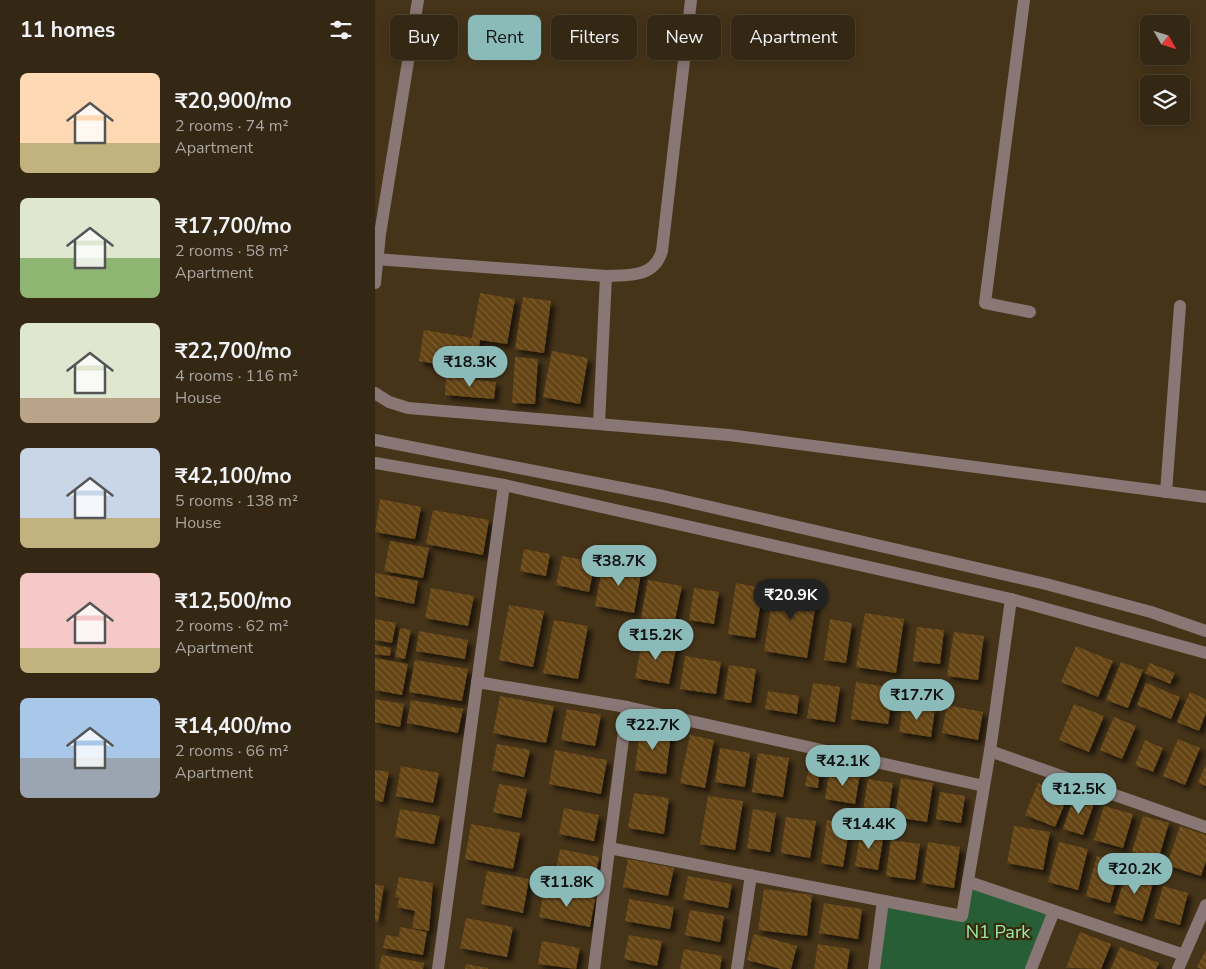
<!DOCTYPE html>
<html lang="en">
<head>
<meta charset="utf-8">
<style>
	body { margin:0; font-family:"Nunito Sans",sans-serif; background:#3f3321; color:#f1f3f6; height:100vh; display:flex; flex-direction:column; font-size:19px; white-space:nowrap }
	* { box-sizing:border-box; margin:0 }
	p { font-size:16px; color:#a9a5a0 }
	.icon { flex:none; width:28px; height:28px; fill:none; stroke:currentColor; stroke-width:2; stroke-linecap:round; stroke-linejoin:round }
	.map { position:relative; flex:1; overflow:hidden }
	.sheet { display:flex; flex-direction:column; background:#342713; width:375px }
	.sheet>* { flex:none }
	.banner { position:absolute; left:15px; top:15px; width:475px; height:45px; display:flex; gap:10px }
	.needle { width:32px; rotate:129deg }
	.buttons { position:absolute; left:765px; top:15px; display:grid; gap:10px }
	.buttons a { display:grid; place-items:center; width:50px; height:50px; border-radius:8px; background:#342713; box-shadow:0 2px 12px #0003,0 0 0 1px #4e4433; font-size:25px }
	.price { position:absolute; translate:-50% -42px; padding:0 11px; border-radius:18px; background:#8bbbb9; color:#111; font-size:16px; line-height:32px; filter:drop-shadow(0 1px 2px #0008) }
	.price::after { content:''; position:absolute; left:50%; top:30px; width:15px; height:11px; margin-left:-8px; background:inherit; clip-path:polygon(0 0,100% 0,50% 100%) }
	.price.current { background:#222; color:#fff }
	ul { padding:0; list-style:none }
	li { display:flex; align-items:center; gap:15px; height:125px; padding:0 20px }
	li span { display:grid; place-items:center; flex:none; width:140px; height:100px; border-radius:8px; color:#555 }
	li>.icon { margin-inline-start:auto }
	span .icon { width:60px; height:60px; fill:#fffc; stroke-width:1 }
	li b { font-size:21px }
	h2 { display:flex; justify-content:space-between; align-items:center; height:60px; padding:0 20px; font-size:21px }
	.tag { padding:0 18px; border-radius:8px; background:#342713; box-shadow:0 2px 12px #0003,0 0 0 1px #4e4433; font-size:18px; line-height:45px }
	.tag.current { background:#8bbbb9; color:#111 }
	main { display:flex; flex:1; min-height:0 }
	.map>svg:first-child { display:block }
</style>
</head>
<body>
<main>
<section class="sheet">
<h2>11 homes<svg class="icon" aria-label="filters" viewBox="0 0 24 24"><path d="M4 7h16M4 17h16"/><circle cx="9" cy="7" r="2"/><circle cx="15" cy="17" r="2"/></svg></h2>
<ul>
<li><span style="background:linear-gradient(#ffd9b3 70%,#c2b280 0)"><svg class="icon" aria-label="home" viewBox="0 0 24 24"><path d="M3 11l9-7 9 7M6 9v11h12V9"/></svg></span><div><b>₹20,900/mo</b><p>2 rooms · 74 m²</p><p>Apartment</p></div></li>
<li><span style="background:linear-gradient(#dfe7d0 60%,#8fb573 0)"><svg class="icon" aria-label="home" viewBox="0 0 24 24"><path d="M3 11l9-7 9 7M6 9v11h12V9"/></svg></span><div><b>₹17,700/mo</b><p>2 rooms · 58 m²</p><p>Apartment</p></div></li>
<li><span style="background:linear-gradient(#dfe7d0 75%,#b9a48a 0)"><svg class="icon" aria-label="home" viewBox="0 0 24 24"><path d="M3 11l9-7 9 7M6 9v11h12V9"/></svg></span><div><b>₹22,700/mo</b><p>4 rooms · 116 m²</p><p>House</p></div></li>
<li><span style="background:linear-gradient(#c9d6e8 70%,#c2b280 0)"><svg class="icon" aria-label="home" viewBox="0 0 24 24"><path d="M3 11l9-7 9 7M6 9v11h12V9"/></svg></span><div><b>₹42,100/mo</b><p>5 rooms · 138 m²</p><p>House</p></div></li>
<li><span style="background:linear-gradient(#f6c9c9 75%,#c2b280 0)"><svg class="icon" aria-label="home" viewBox="0 0 24 24"><path d="M3 11l9-7 9 7M6 9v11h12V9"/></svg></span><div><b>₹12,500/mo</b><p>2 rooms · 62 m²</p><p>Apartment</p></div></li>
<li><span style="background:linear-gradient(#a9c7e8 60%,#9aa5b1 0)"><svg class="icon" aria-label="home" viewBox="0 0 24 24"><path d="M3 11l9-7 9 7M6 9v11h12V9"/></svg></span><div><b>₹14,400/mo</b><p>2 rooms · 66 m²</p><p>Apartment</p></div></li>
</ul>
</section>
<div class="map">
<svg width="831" height="969" viewBox="0 0 831 969">
	<defs>
		<pattern id="building-back-hatch" width="6" height="6" patternUnits="userSpaceOnUse" patternTransform="scale(1.25)"><rect width="6" height="6" fill="#654513"/><path d="M-1 5l2 2M0 0l6 6M5-1l2 2" fill="none" stroke="#7b5f34"/></pattern>
		<filter id="shadow"><feDropShadow dx="4.5" dy="4.5" stdDeviation="2.5" flood-color="#0009"/></filter>
	</defs>
	<rect width="100%" height="100%" fill="#463419"/>
	<!-- green -->
	<path fill="#285e35" d="M594,882L679,911L656,969H499L508,901L587,916Z"/>
	<!-- building -->
	<g fill="url(#building-back-hatch)" filter="url(#shadow)">
		<path d="M105,293L140,299L132,344L105,340L100,371L44,361L49,330L97,338Z"/>
		<path d="M148,297L176,301L169,353L140,349Z"/>
		<path d="M177,351L213,358L205,404L168,397Z"/>
		<path d="M140,357L163,359L160,404L137,403Z"/>
		<path d="M71,377L121,382L119,399L70,395Z"/>
		<path d="M5,499L46,507L40,539L0,532Z"/>
		<path d="M58,510L114,520L108,555L51,544Z"/>
		<path d="M15,541L54,548L48,578L9,571Z"/>
		<path d="M149,549L175,554L171,576L145,571Z"/>
		<path d="M187,556L220,562L214,592L181,585Z"/>
		<path d="M229,560L267,568L259,613L220,606Z"/>
		<path d="M0,573L43,581L39,604L0,596Z"/>
		<path d="M273,580L307,586L299,625L266,618Z"/>
		<path d="M361,583L388,588L380,638L353,634Z"/>
		<path d="M400,584L443,591L432,658L389,651Z"/>
		<path d="M56,588L99,596L93,626L50,618Z"/>
		<path d="M319,588L344,592L339,624L314,620Z"/>
		<path d="M134,605L169,611L158,667L124,660Z"/>
		<path d="M490,613L529,619L521,673L481,667Z"/>
		<path d="M0,619L21,623L17,643L0,640Z"/>
		<path d="M455,619L477,623L471,663L449,660Z"/>
		<path d="M179,620L213,626L203,679L168,673Z"/>
		<path d="M542,627L569,630L565,664L538,661Z"/>
		<path d="M25,628L36,630L30,659L20,657Z"/>
		<path d="M44,631L93,640L90,659L41,651Z"/>
		<path d="M579,632L609,636L603,680L572,676Z"/>
		<path d="M268,637L302,643L294,684L260,678Z"/>
		<path d="M0,645L16,648L15,656L0,654Z"/>
		<path d="M701,646L738,661L723,697L686,682Z"/>
		<path d="M310,656L346,662L341,694L305,689Z"/>
		<path d="M0,658L33,664L27,695L0,690Z"/>
		<path d="M40,660L93,669L87,701L34,692Z"/>
		<path d="M746,662L768,670L753,708L731,700Z"/>
		<path d="M775,663L800,673L795,684L770,673Z"/>
		<path d="M354,665L381,669L376,703L349,699Z"/>
		<path d="M481,682L519,688L513,724L476,719Z"/>
		<path d="M438,683L465,687L460,722L432,718Z"/>
		<path d="M771,683L805,697L796,719L762,705Z"/>
		<path d="M393,691L424,696L422,714L390,709Z"/>
		<path d="M815,692L831,699V713L824,731L802,722Z"/>
		<path d="M125,696L179,706L171,743L118,733Z"/>
		<path d="M0,699L29,704L25,727L0,722Z"/>
		<path d="M36,700L88,709L83,733L32,723Z"/>
		<path d="M528,704L560,709L556,737L524,732Z"/>
		<path d="M699,704L729,716L714,752L684,740Z"/>
		<path d="M572,705L608,712L603,740L567,733Z"/>
		<path d="M192,709L226,715L220,746L186,740Z"/>
		<path d="M739,717L761,726L747,759L725,750Z"/>
		<path d="M265,729L296,733L291,774L260,770Z"/>
		<path d="M315,735L339,740L330,788L305,783Z"/>
		<path d="M803,739L825,748L810,785L788,776Z"/>
		<path d="M770,740L788,748L778,772L760,765Z"/>
		<path d="M122,744L155,750L149,777L117,770Z"/>
		<path d="M345,748L375,753L370,787L340,782Z"/>
		<path d="M180,750L232,760L226,794L174,784Z"/>
		<path d="M383,753L414,758L408,797L377,792Z"/>
		<path d="M831,764V786L823,783Z"/>
		<path d="M26,766L64,773L58,803L21,796Z"/>
		<path d="M434,768L445,769L443,788L430,786Z"/>
		<path d="M455,769L485,774L480,804L450,799Z"/>
		<path d="M0,770L14,772L8,802L0,800Z"/>
		<path d="M526,778L558,783L552,822L520,817Z"/>
		<path d="M493,779L518,783L513,815L488,811Z"/>
		<path d="M663,783L693,796L680,827L650,815Z"/>
		<path d="M124,784L152,789L146,818L118,812Z"/>
		<path d="M565,792L590,796L586,823L561,819Z"/>
		<path d="M259,793L294,798L289,834L253,828Z"/>
		<path d="M700,794L720,801L708,835L688,829Z"/>
		<path d="M333,796L368,801L360,850L325,844Z"/>
		<path d="M729,806L758,814L748,848L719,840Z"/>
		<path d="M189,808L224,815L219,841L184,834Z"/>
		<path d="M25,809L65,816L59,844L20,837Z"/>
		<path d="M378,809L401,813L395,852L372,848Z"/>
		<path d="M768,816L794,823L783,860L757,852Z"/>
		<path d="M411,817L441,821L435,858L406,853Z"/>
		<path d="M452,820L475,824L468,867L446,863Z"/>
		<path d="M96,824L145,833L138,869L90,859Z"/>
		<path d="M639,826L675,832L668,870L632,863Z"/>
		<path d="M805,826L831,835V861L826,876L792,865Z"/>
		<path d="M486,830L509,834L503,870L480,866Z"/>
		<path d="M516,840L545,844L540,880L511,876Z"/>
		<path d="M553,842L585,847L579,888L547,883Z"/>
		<path d="M684,842L713,849L703,890L673,882Z"/>
		<path d="M185,849L224,857L218,889L179,881Z"/>
		<path d="M722,856L746,863L735,903L711,896Z"/>
		<path d="M253,859L299,868L293,896L248,887Z"/>
		<path d="M753,868L780,877L767,921L739,913Z"/>
		<path d="M112,871L154,879L148,913L106,904Z"/>
		<path d="M313,876L357,884L353,908L308,899Z"/>
		<path d="M24,877L58,883L54,931L37,928L40,911L22,907L24,898L20,897Z"/>
		<path d="M0,884L9,886L3,922L0,921Z"/>
		<path d="M788,886L813,893L805,925L779,918Z"/>
		<path d="M169,889L220,899L215,927L164,917Z"/>
		<path d="M389,889L437,895L432,936L383,930Z"/>
		<path d="M254,899L299,907L295,929L250,921Z"/>
		<path d="M449,903L487,909L483,939L444,933Z"/>
		<path d="M315,910L349,916L345,942L310,935Z"/>
		<path d="M91,918L138,927L132,957L85,948Z"/>
		<path d="M25,927L52,932L48,955L8,948L11,935L24,937Z"/>
		<path d="M705,932L736,944L726,969L691,968Z"/>
		<path d="M379,934L422,946L416,969H406L372,960Z"/>
		<path d="M254,935L287,941L282,966L249,959Z"/>
		<path d="M167,941L205,948L201,969L163,964Z"/>
		<path d="M443,944L475,949L472,969H439Z"/>
		<path d="M745,947L784,963L781,969H736Z"/>
		<path d="M309,949L347,956L345,969H305Z"/>
		<path d="M831,950V969H826L822,967Z"/>
		<path d="M7,955L49,963L48,969H4Z"/>
		<path d="M91,964L113,968V969H90Z"/>
	</g>
	<g fill="none" stroke-linecap="round" stroke-linejoin="round">
		<!-- minor -->
		<g stroke="#897775" stroke-width="12">
			<path d="M649,0L610,303L655,312"/>
			<path d="M0,259L231,276C254,275 279,278 287,251L316,0"/>
			<path d="M0,283L5,234L43,0"/>
			<path d="M0,393L14,402L33,408L354,435L831,497"/>
			<path d="M224,424L231,276"/>
			<path d="M0,440L288,496L671,584L776,612L831,631"/>
			<path d="M0,463L129,485L636,599L831,653"/>
			<path d="M791,492L805,306"/>
			<path d="M102,682L252,707L609,786"/>
			<path d="M615,751L831,827"/>
			<path d="M234,848L587,916L615,751L636,599"/>
			<path d="M594,882L809,955"/>
			<path d="M63,969L129,485"/>
			<path d="M219,969L252,707"/>
			<path d="M362,969L376,875"/>
			<path d="M499,969L508,901"/>
			<path d="M656,969L679,911"/>
			<path d="M803,969L831,905"/>
		</g>
	</g>
	<g text-anchor="middle" dominant-baseline="central" stroke-width="4.5" stroke-linejoin="round" paint-order="stroke">
		<!-- park labels -->
		<g font-size="18" fill="#97eda8" stroke="#3b290e">
			<text x="623" y="932">N1 Park</text>
		</g>
	</g>
</svg>
<div class="buttons">
<a><svg class="needle" viewBox="-14 -14 28 28"><path d="M0-13l5 13h-10z" fill="#e53935"/><path d="M0 13l5-13h-10z" fill="#a9a5a0"/></svg></a>
<a><svg class="icon" aria-label="layers" viewBox="0 0 24 24"><path d="M12 4l9 5-9 5-9-5zM3 14l9 5 9-5"/></svg></a>
</div>
<b class="price" style="left:95px;top:388px">₹18.3K</b>
<b class="price" style="left:244px;top:587px">₹38.7K</b>
<b class="price current" style="left:416px;top:621px">₹20.9K</b>
<b class="price" style="left:281px;top:661px">₹15.2K</b>
<b class="price" style="left:542px;top:721px">₹17.7K</b>
<b class="price" style="left:278px;top:751px">₹22.7K</b>
<b class="price" style="left:468px;top:787px">₹42.1K</b>
<b class="price" style="left:704px;top:815px">₹12.5K</b>
<b class="price" style="left:494px;top:850px">₹14.4K</b>
<b class="price" style="left:760px;top:895px">₹20.2K</b>
<b class="price" style="left:192px;top:908px">₹11.8K</b>
<div class="banner">
<a class="tag">Buy</a>
<a class="tag current">Rent</a>
<a class="tag">Filters</a>
<a class="tag">New</a>
<a class="tag">Apartment</a>
</div>
</div>
</main>
</body>
</html>
